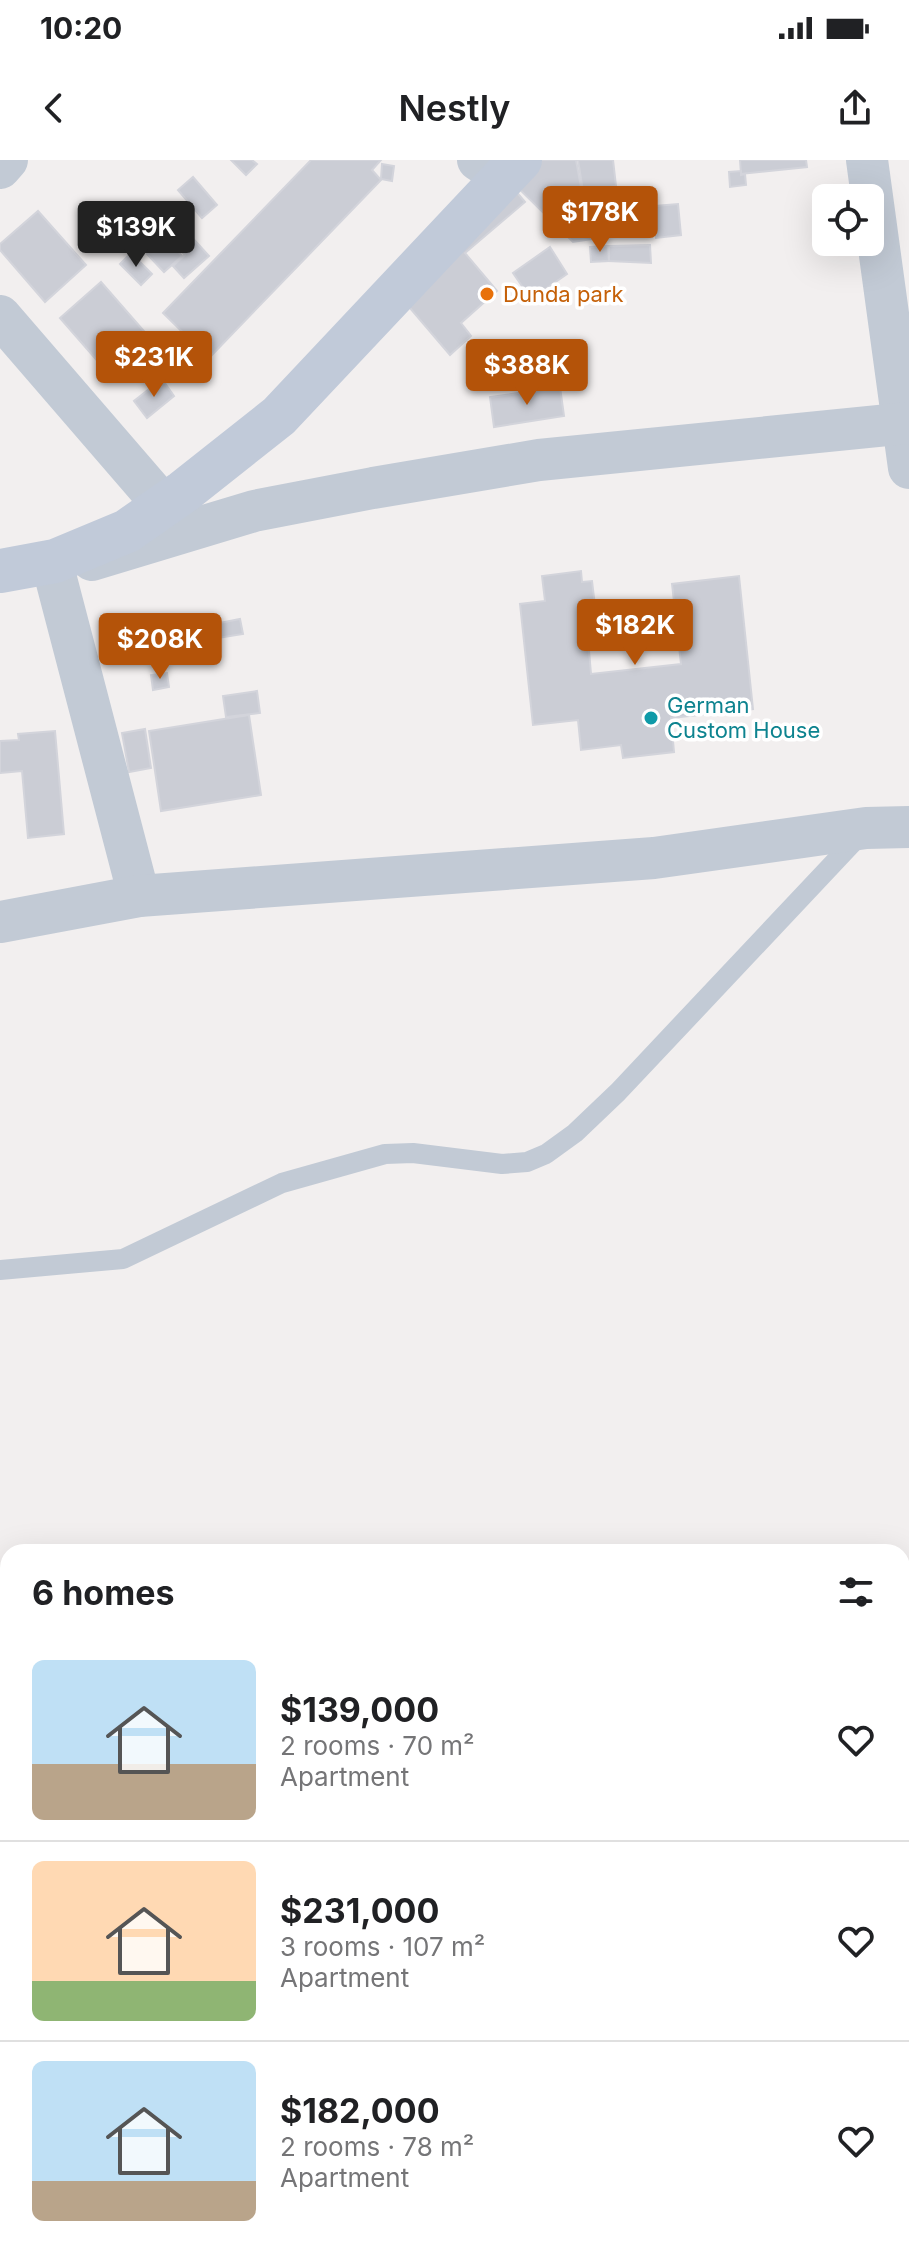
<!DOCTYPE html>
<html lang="en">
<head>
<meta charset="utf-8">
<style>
	body { margin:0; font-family:Inter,sans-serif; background:#f2f2f2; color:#202124; height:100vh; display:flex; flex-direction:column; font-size:30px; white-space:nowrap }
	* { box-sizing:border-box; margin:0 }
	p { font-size:26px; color:#757577 }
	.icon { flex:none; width:44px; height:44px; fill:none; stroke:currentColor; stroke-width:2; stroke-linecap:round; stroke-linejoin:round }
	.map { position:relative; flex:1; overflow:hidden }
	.details { position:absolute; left:0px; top:1384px; width:910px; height:712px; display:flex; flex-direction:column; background:#fff; border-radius:24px 24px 0 0; box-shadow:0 8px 32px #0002 }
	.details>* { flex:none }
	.fabs { position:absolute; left:812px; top:24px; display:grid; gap:16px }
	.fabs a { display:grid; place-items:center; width:72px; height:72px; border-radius:12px; background:#fff; box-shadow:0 8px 32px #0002; font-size:40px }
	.price { position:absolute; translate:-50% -68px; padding:0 18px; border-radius:8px; background:#b45309; color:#fff; font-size:26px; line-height:52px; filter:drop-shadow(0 2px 4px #0008) }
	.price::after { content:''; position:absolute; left:50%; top:48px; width:24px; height:18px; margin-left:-12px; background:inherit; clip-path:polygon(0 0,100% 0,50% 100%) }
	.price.on { background:#222; color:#fff }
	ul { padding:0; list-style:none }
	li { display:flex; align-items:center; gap:24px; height:200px; padding:0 32px }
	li+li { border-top:2px solid #e0e0e0 }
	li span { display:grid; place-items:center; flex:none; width:224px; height:160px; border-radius:12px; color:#555 }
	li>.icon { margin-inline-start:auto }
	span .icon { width:96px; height:96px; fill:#fffc; stroke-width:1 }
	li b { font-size:34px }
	h2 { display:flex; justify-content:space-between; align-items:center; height:96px; padding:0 32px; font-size:34px }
	.status { display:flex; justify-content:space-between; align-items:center; height:56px; padding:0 40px; background:#fff; direction:ltr }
	.status svg { height:22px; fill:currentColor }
	header { display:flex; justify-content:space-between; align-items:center; height:104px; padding:0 32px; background:#fff; font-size:36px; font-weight:600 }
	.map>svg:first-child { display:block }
</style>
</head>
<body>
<div class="status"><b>10:20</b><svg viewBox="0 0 49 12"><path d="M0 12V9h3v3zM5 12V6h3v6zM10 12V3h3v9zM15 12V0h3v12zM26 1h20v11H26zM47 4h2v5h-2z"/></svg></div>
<header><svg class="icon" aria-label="back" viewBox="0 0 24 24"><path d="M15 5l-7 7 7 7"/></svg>Nestly<svg class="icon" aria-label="share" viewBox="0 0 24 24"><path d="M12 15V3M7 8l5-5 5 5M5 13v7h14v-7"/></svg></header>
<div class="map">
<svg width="909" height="2096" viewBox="0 0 909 2096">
	<rect width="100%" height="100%" fill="#f2efef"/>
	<!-- water -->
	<path fill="#85d2f2" d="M902,1664H909V2096H0V1815L8,1813V2088H902Z"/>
	<!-- building -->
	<g fill="#cbcdd5" stroke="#d3d4db" stroke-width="2">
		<path d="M231,0H252L257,4L246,15Z"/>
		<path d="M311,0H381L372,10L381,20L209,198L163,153Z"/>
		<path d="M516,0H576L587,59L654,48L657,69L573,82L503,13Z"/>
		<path d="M578,0H613L616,26L609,27L612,53L587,56Z"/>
		<path d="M740,0H806L807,7L741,14Z"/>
		<path d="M382,4L394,6L392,21L381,19Z"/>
		<path d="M741,11V15L745,14L746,25L730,27L729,12Z"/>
		<path d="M502,15L525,42L465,93L497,131L461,163L471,176L450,195L409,147Z"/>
		<path d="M193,17L217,45L202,58L178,30Z"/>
		<path d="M678,44L681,75L656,78L655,46Z"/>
		<path d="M38,51L86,105L45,142L0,90V84Z"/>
		<path d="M174,67L183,78L188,73L209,96L184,118L173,106L185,95L166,74Z"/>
		<path d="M165,77L182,96L164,112L147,94Z"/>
		<path d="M650,85L651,103L609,101V86Z"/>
		<path d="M608,86L609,101L591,102L590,87Z"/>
		<path d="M550,87L567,114L531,139L513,113Z"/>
		<path d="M131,93L152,114L141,125L120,104Z"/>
		<path d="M101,122L149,177L108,213L60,158Z"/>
		<path d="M162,219L174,236L147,258L134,241Z"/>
		<path d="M560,227L564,256L494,267L490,237Z"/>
		<path d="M581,411L582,422L592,421L596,454L586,455L591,514L681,504L672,424L739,416L753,549L671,558L674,592L623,598L621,585L581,590L578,560L533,565L520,444L545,441L542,416Z"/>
		<path d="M240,459L243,474L211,479L209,465Z"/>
		<path d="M167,513L169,527L153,530L151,515Z"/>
		<path d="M257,531L260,553L226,557L223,536Z"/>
		<path d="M249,555L261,635L161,651L149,571Z"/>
		<path d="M145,569L151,608L129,612L122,573Z"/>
		<path d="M55,571L64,674L28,678L22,611L0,613V581L19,580L18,574Z"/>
	</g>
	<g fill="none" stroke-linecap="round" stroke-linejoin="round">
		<!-- service -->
		<g stroke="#c2cad5" stroke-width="20">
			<path d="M0,1110L123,1099L282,1023L385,994L413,993L502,1004L527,1002L546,994L575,973L618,932L861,674"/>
			<path d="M0,1534L8,1543"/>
		</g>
		<!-- minor -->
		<g stroke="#c2cad5" stroke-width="42">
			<path d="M478,0L504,17"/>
			<path d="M867,0L909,308"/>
			<path d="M0,8L7,0"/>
			<path d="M0,156L164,346"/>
			<path d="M92,400L254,351L373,328L539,300L909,263"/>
			<path d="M55,401L54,411L139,736"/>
			<path d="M0,762L139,736L654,698L866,668L909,667"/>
		</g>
		<!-- secondary -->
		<path stroke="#c1cad9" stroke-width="44" d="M0,411L55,401L127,371L183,332L279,256L520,0"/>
	</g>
	<!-- markers -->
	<circle fill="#e8710a" stroke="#fff" stroke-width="3" cx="487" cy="134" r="8"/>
	<circle fill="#0f9aa8" stroke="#fff" stroke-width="3" cx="651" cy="558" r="8"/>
	<g text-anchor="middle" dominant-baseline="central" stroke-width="7" stroke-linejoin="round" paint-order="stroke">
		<!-- food labels -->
		<g font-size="22" fill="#c56008" stroke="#fff" text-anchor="start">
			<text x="503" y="134">Dunda park</text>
		</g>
		<!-- culture labels -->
		<g font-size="22" fill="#0d838f" stroke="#fff" text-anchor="start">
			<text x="667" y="545">German<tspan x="667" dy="25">Custom House</tspan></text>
		</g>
	</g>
</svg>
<div class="fabs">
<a><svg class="icon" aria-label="locate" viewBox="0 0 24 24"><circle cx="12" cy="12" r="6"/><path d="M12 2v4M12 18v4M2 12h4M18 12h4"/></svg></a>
</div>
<b class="price" style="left:600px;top:94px">$178K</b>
<b class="price on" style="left:136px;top:109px">$139K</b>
<b class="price" style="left:154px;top:239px">$231K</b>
<b class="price" style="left:527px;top:247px">$388K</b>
<b class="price" style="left:635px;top:507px">$182K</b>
<b class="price" style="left:160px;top:521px">$208K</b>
<section class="details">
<h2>6 homes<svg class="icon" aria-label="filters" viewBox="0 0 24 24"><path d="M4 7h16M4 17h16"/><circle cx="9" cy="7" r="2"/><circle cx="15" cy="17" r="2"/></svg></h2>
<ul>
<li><span style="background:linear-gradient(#bfe0f5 65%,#b9a48a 0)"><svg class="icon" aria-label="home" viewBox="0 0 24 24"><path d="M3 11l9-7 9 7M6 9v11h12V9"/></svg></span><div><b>$139,000</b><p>2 rooms · 70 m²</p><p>Apartment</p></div><svg class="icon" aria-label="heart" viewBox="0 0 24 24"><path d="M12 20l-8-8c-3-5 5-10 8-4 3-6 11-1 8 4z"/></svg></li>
<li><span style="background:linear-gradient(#ffd9b3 75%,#8fb573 0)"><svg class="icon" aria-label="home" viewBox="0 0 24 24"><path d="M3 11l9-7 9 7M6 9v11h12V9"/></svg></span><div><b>$231,000</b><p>3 rooms · 107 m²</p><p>Apartment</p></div><svg class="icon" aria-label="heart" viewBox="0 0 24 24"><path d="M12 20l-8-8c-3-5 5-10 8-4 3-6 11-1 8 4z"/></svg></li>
<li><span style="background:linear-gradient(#bfe0f5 75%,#b9a48a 0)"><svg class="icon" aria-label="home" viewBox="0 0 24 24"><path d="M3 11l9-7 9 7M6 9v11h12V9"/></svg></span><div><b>$182,000</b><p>2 rooms · 78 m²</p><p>Apartment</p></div><svg class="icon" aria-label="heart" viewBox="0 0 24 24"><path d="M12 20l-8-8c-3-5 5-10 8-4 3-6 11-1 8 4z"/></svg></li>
</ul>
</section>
</div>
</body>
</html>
